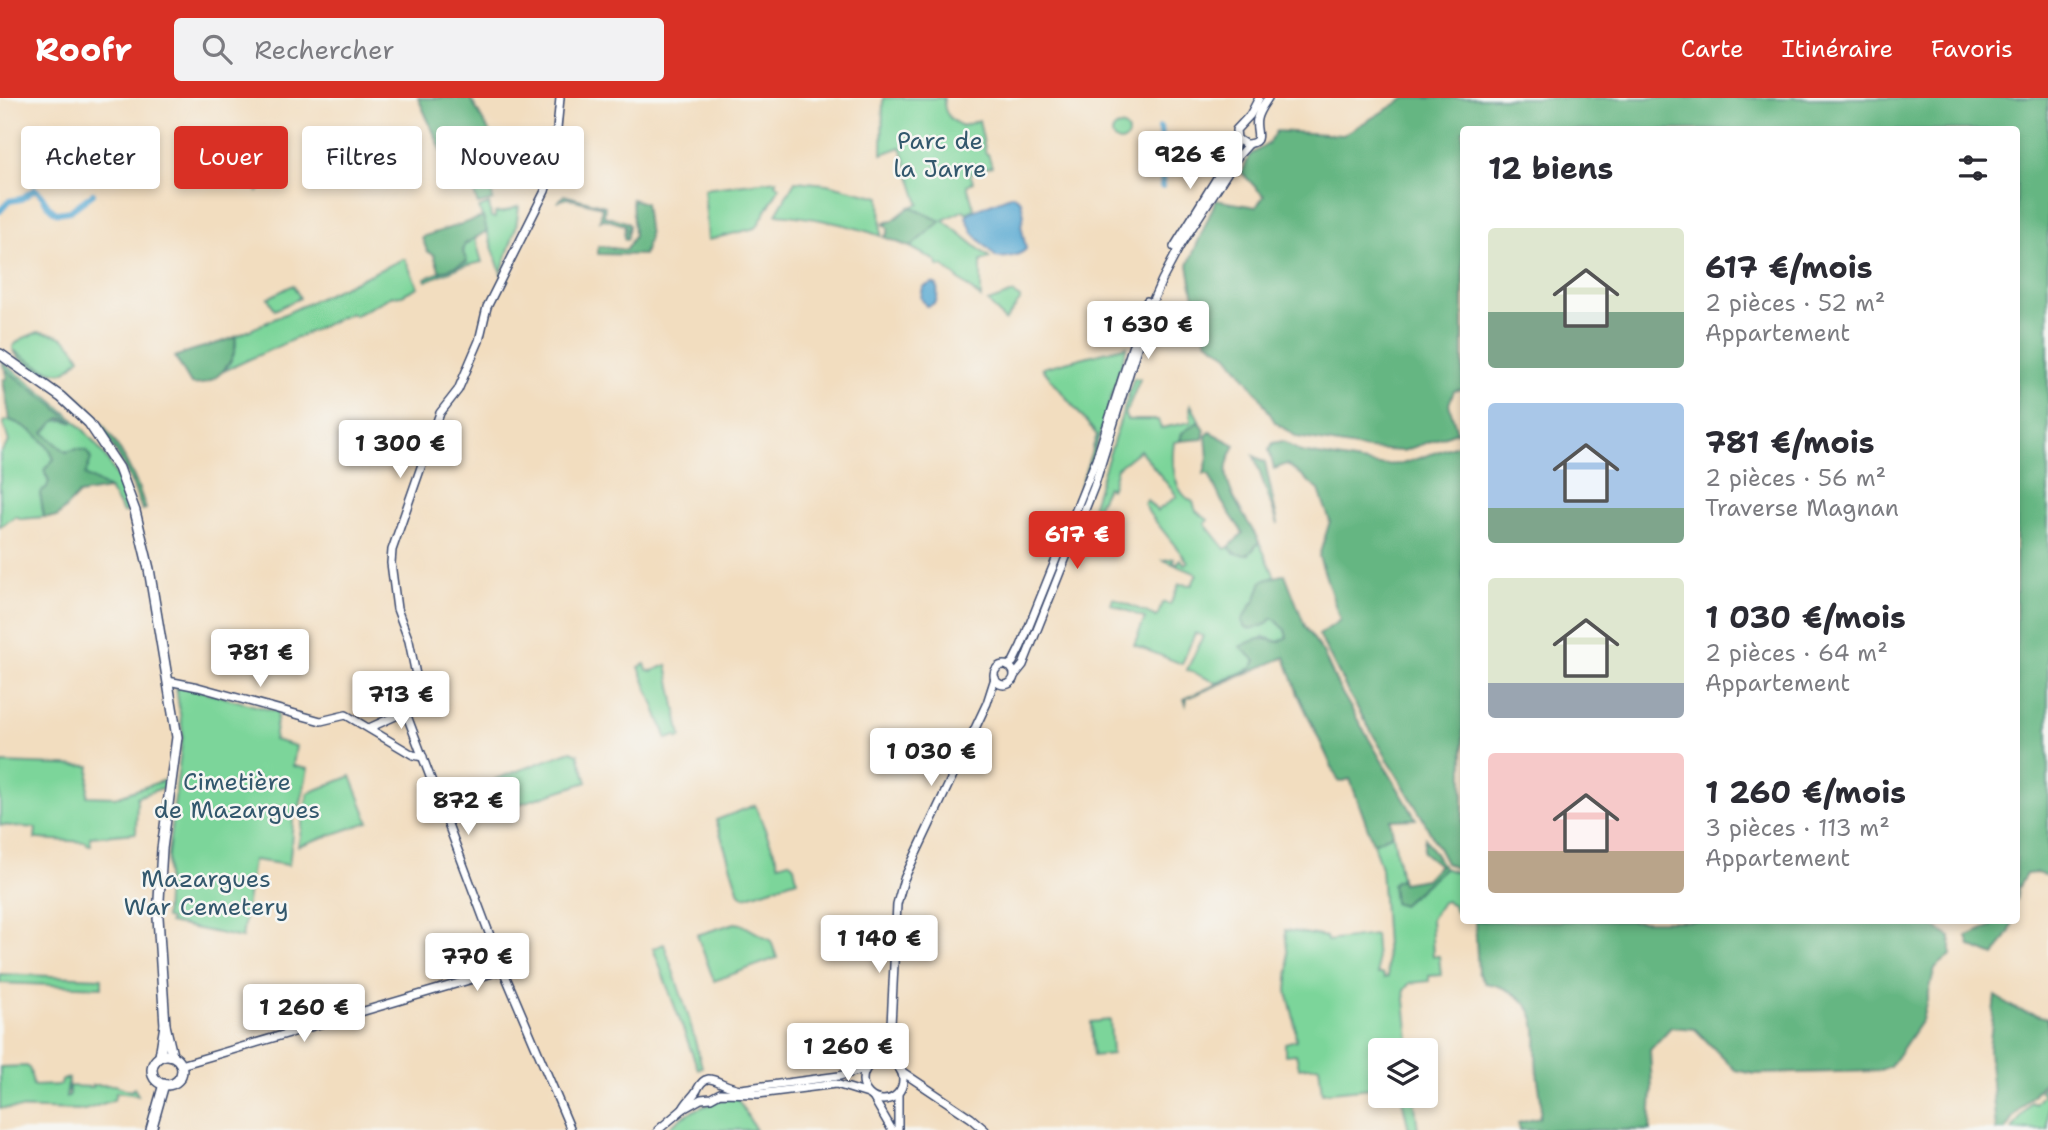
<!DOCTYPE html>
<html lang="fr">
<head>
<meta charset="utf-8">
<style>
	body { margin:0; font-family:"Shantell Sans",sans-serif; background:#f2f2f3; color:#2b2b33; height:100vh; display:flex; flex-direction:column; font-size:26px; white-space:nowrap }
	* { box-sizing:border-box; margin:0 }
	p { font-size:23px; color:#7c7c81 }
	.icon { flex:none; width:38px; height:38px; fill:none; stroke:currentColor; stroke-width:2; stroke-linecap:round; stroke-linejoin:round }
	.map { position:relative; flex:1; overflow:hidden }
	.details { position:absolute; left:1460px; top:28px; width:560px; height:798px; display:flex; flex-direction:column; background:#fff; border-radius:7px; box-shadow:0 4px 10px #0003 }
	.details>* { flex:none }
	.banner { position:absolute; left:21px; top:28px; width:665px; height:63px; display:flex; gap:14px }
	.controls { position:absolute; left:1368px; top:940px; display:grid; gap:14px }
	.controls a { display:grid; place-items:center; width:70px; height:70px; border-radius:7px; background:#fff; box-shadow:0 4px 10px #0003; font-size:35px }
	.price { position:absolute; translate:-50% -60px; padding:0 16px; border-radius:7px; background:#fff; color:#222; font-size:23px; line-height:46px; filter:drop-shadow(0 2px 4px #0008) }
	.price::after { content:''; position:absolute; left:50%; top:42px; width:21px; height:16px; margin-left:-10px; background:inherit; clip-path:polygon(0 0,100% 0,50% 100%) }
	.price.current { background:#d93025; color:#fff }
	ul { padding:0; list-style:none }
	li { display:flex; align-items:center; gap:21px; height:175px; padding:0 28px }
	li span { display:grid; place-items:center; flex:none; width:196px; height:140px; border-radius:7px; color:#555 }
	li>.icon { margin-inline-start:auto }
	span .icon { width:84px; height:84px; fill:#fffc; stroke-width:1 }
	li b { font-size:30px }
	h2 { display:flex; justify-content:space-between; align-items:center; height:84px; padding:0 28px; font-size:30px }
	.chip { padding:0 24px; border-radius:7px; background:#fff; box-shadow:0 4px 10px #0003; font-size:24px; line-height:63px }
	.chip.current { background:#d93025; color:#fff }
	header { display:flex; align-items:center; gap:42px; box-sizing:border-box; height:98px; padding:0 35px; background:#d93025; color:#fff }
	header strong { font-size:33px }
	nav { display:flex; gap:38px; margin-inline-start:auto; font-size:24px }
	.search { width:490px; height:63px; background:#f2f2f3; display:flex; align-items:center; gap:18px; box-sizing:border-box; padding:0 24px; border-radius:7px; color:#7c7c81; font-size:26px }
	.map>svg:first-child { display:block }
</style>
</head>
<body>
<header>
<strong>Roofr</strong>
<div class="search"><svg class="icon" aria-label="search" viewBox="0 0 24 24"><circle cx="10" cy="10" r="6"/><path d="M15 15l6 6"/></svg>Rechercher</div>
<nav><a>Carte</a><a>Itinéraire</a><a>Favoris</a></nav>
</header>
<div class="map">
<svg width="2048" height="1032" viewBox="0 0 2048 1032">
	<rect width="100%" height="100%" fill="#f6f6f2"/>
	<filter id="ink" filterUnits="userSpaceOnUse"><feTurbulence type="fractalNoise" baseFrequency=".0143" numOctaves="2"/><feDisplacementMap in="SourceGraphic" scale="14" xChannelSelector="R" yChannelSelector="G"/><feConvolveMatrix kernelMatrix="1 2 1 2 8 2 1 2 1" color-interpolation-filters="sRGB"/></filter>
	<filter id="wash" filterUnits="userSpaceOnUse"><feTurbulence type="fractalNoise" baseFrequency=".00686" numOctaves="4" result="noise"/><feDisplacementMap in="SourceGraphic" scale="28" xChannelSelector="R" yChannelSelector="G"/><feGaussianBlur stdDeviation="1.57" result="paint"/><feColorMatrix in="noise" values="0 0 0 0 0 0 0 0 0 0 0 0 0 0 0 0 0 1.4 0 .05"/><feComposite in="paint" operator="in"/></filter>
	<g filter="url(#wash)">
		<rect width="100%" height="100%" fill="#f2ddbf"/>
		<!-- green -->
		<g fill="#7cd59a" stroke="#4c827c" stroke-width="2">
			<path d="M883,0H944C943,15 950,23 963,28L979,22L986,56H988L992,68L970,75L973,84L967,87L974,111L966,115L964,112L943,122L990,160L981,163V200L943,168L939,169L936,163L910,149L940,123L910,109L919,106L901,49L882,56Z"/>
			<circle cx="1120" cy="36" r="8"/>
			<path d="M464,60L477,74L497,65L503,77L497,81L505,84L502,88L493,82L483,88L491,91L493,102L478,106L472,89L474,82Z"/>
			<path d="M254,67L269,84L258,93L243,76Z"/>
			<path d="M777,82L775,86L780,89L756,130L708,142L704,91Z"/>
			<path d="M795,83L827,86L880,99L881,138C847,126 812,119 776,116Z"/>
			<path d="M489,106L491,119L495,120V115L504,114L519,108L516,129L501,175L479,110Z"/>
			<path d="M475,140L482,164L460,169L426,183L425,180L466,164L463,154L465,147Z"/>
			<path d="M403,161H405L418,189L402,197L392,198L354,218L351,215L224,273C232,262 238,252 235,239Z"/>
			<path d="M293,187L300,200L275,212L268,200Z"/>
			<path d="M1013,195L1020,200V203L1005,223L988,204Z"/>
			<path d="M38,234C59,235 71,241 80,260C74,264 70,273 63,274C52,278 23,259 13,252V248L21,241Z"/>
			<path d="M1127,248L1094,355L1078,395L1097,337L1042,270Z"/>
			<path d="M3,265C51,301 118,347 127,413L123,415L109,391L85,377L77,351L66,354L43,335C55,322 55,321 71,323L4,270Z"/>
			<path d="M1134,280L1140,281L1125,317L1127,322H1158L1161,330L1191,324L1190,305L1200,324L1182,335L1180,343L1174,344C1171,365 1173,394 1193,404L1196,413L1208,422L1205,426L1225,451L1229,449L1234,455L1252,453L1259,444L1275,479L1262,483L1256,501L1251,507L1271,521H1275L1285,532L1287,539L1279,544L1264,539L1241,548L1256,563L1252,570L1217,585L1187,572L1203,538L1195,535L1182,566L1134,547L1145,520L1111,506L1113,500L1157,519L1163,504L1170,507L1179,486L1192,487L1197,476L1164,462L1174,460L1173,464L1178,465L1180,461L1185,466L1188,464L1149,415L1144,405L1147,402L1157,413L1177,398L1140,352L1117,370L1112,389L1110,391L1107,389L1092,420L1089,419Z"/>
			<path d="M10,322C30,329 46,342 54,361L45,376L49,383L48,389L40,395L44,419L21,421L16,418L0,429V356L9,344L3,324Z"/>
			<path d="M645,566L647,572L652,573L667,567L681,639L678,641L676,638L667,641L639,569Z"/>
			<path d="M179,587L278,614L274,642L296,648L293,668L308,671L300,709L295,711C291,731 292,747 289,767L253,762L242,840L169,825L170,821L165,820L168,755L183,636L176,589Z"/>
			<path d="M571,653L578,656L587,684L513,708L510,702L504,703L490,686L496,681Z"/>
			<path d="M0,665L90,668L87,698L116,699L165,682V689L137,699L136,735L90,739L91,747H87L86,744L38,741H35L36,730L0,727Z"/>
			<path d="M351,678L369,724L298,748L308,695Z"/>
			<path d="M755,707L779,766L789,763L794,768L797,782L745,799L739,795L716,722Z"/>
			<path d="M1393,736L1401,781L1395,783L1402,807L1444,770L1463,777L1461,813L1456,814L1454,807L1446,803L1442,804L1431,821L1433,858H1439L1441,877L1429,878V883L1410,885L1404,892L1410,952H1381V989L1322,995L1319,968L1299,970L1296,956L1285,957V945L1296,942L1294,921L1287,893L1289,869L1285,832L1326,839L1327,843L1375,837L1378,876H1383L1384,880L1388,879L1381,770L1373,745Z"/>
			<path d="M735,825L741,826L771,843L777,860L714,883L697,837Z"/>
			<path d="M664,846L688,917L702,969L698,971L653,850Z"/>
			<path d="M0,876L102,880V889L0,885Z"/>
			<path d="M1110,922L1112,956L1093,958L1091,924Z"/>
			<path d="M27,968L30,972L33,988L61,987L62,982L69,980L66,999H69V988L93,989V987H115L131,993L134,990L138,997L116,994L114,1002L85,1012L0,1010V969Z"/>
			<path d="M2044,988L2048,990V1032H2012L2031,1004L2035,1006L2043,996L2040,993Z"/>
			<path d="M1414,998L1418,1032H1409L1402,1001Z"/>
			<path d="M731,1000H737L756,1032H666C685,1014 706,1006 731,1000Z"/>
		</g>
		<!-- forest -->
		<g fill="#65b682" stroke="#407270" stroke-width="2">
			<path d="M418,0H470L493,40L487,45L497,65L477,74L464,60L449,69Z"/>
			<path d="M1406,0H2048V778L2036,775L2026,776L2018,790L2016,803V32H1463V291L1454,293L1449,306L1457,334L1403,353L1368,351L1297,339L1275,324L1258,296L1228,257L1206,242L1198,222L1188,167L1216,102L1256,109L1264,98L1242,75L1250,57L1268,46L1276,33L1343,37Z"/>
			<path d="M564,97L605,108L604,118L627,124L629,127L627,142L624,141L625,127L604,121L600,123L602,109L567,100L559,103Z"/>
			<path d="M632,101L645,105L649,139L644,157L598,156V148L626,152L634,138Z"/>
			<path d="M910,109L941,123L910,149L884,139L888,135V129L884,126L888,125H884L892,123Z"/>
			<path d="M483,119L487,133L465,146L463,154L467,164L440,174L434,157L427,153L422,139Z"/>
			<path d="M235,239C240,261 213,291 191,286L175,259C195,249 215,248 235,239Z"/>
			<path d="M13,252C30,263 47,273 63,286C103,317 131,363 146,411L142,412C117,337 82,305 19,260Z"/>
			<path d="M5,271L53,307L73,325L61,320L54,324L44,335L66,354L77,351L87,353L91,361L85,377L109,391L79,396L57,419H44L40,395L47,389L49,383L44,372L54,361C47,342 29,329 10,322L3,282L7,280Z"/>
			<path d="M1198,324L1205,331L1203,341L1180,343L1182,335Z"/>
			<path d="M1210,334L1235,347C1232,354 1228,361 1227,368C1223,393 1249,422 1259,444L1249,456C1240,458 1235,456 1229,449L1243,435L1222,404L1209,376H1204L1208,360L1206,338Z"/>
			<path d="M1283,343L1301,354L1378,367L1402,366L1463,345V770L1453,769L1446,765L1422,719L1349,596L1319,537L1340,522L1319,458L1330,423L1319,392L1287,366L1274,371L1269,352L1273,345Z"/>
			<path d="M1254,358L1265,364L1278,426Z"/>
			<path d="M1285,476L1305,528L1323,555L1339,590L1416,721L1390,722L1393,736L1373,745L1350,681L1339,684L1298,596L1285,559L1187,600L1186,606L1184,601L1252,570L1256,563L1240,549C1255,540 1263,539 1279,544L1287,539L1285,532L1275,521H1271L1265,527L1250,531L1244,528L1242,522L1256,501L1262,483Z"/>
			<path d="M1425,740L1444,770L1402,807L1394,804L1392,787L1395,783L1401,781L1402,785L1426,781L1439,767L1423,754Z"/>
			<path d="M1475,823H1923L1951,839V857L1935,870L1922,922L1890,969L1876,973L1755,976L1735,972L1695,931L1671,929L1650,952L1652,991L1650,1032H1520L1518,1025L1539,1020C1544,1003 1538,989 1537,972C1535,959 1537,946 1536,933C1534,904 1511,889 1485,885L1478,874Z"/>
			<path d="M1993,823H2013L2010,833L1994,858L1970,848L1967,838L1992,828Z"/>
			<path d="M1995,898L2018,912L2048,920V980L2012,1020L2006,1032H1996L1989,952Z"/>
		</g>
		<!-- water -->
		<g fill="#57a8d1" stroke="#396c98" stroke-width="2">
			<path d="M1013,97L1021,103L1024,117L1021,127L1026,151C1021,157 1005,161 996,159L973,135L966,119L970,114Z"/>
			<path d="M932,185L937,187C938,199 939,206 926,208L921,200L923,189Z"/>
		</g>
		<g fill="none" stroke-linecap="round" stroke-linejoin="round">
			<!-- canal -->
			<g stroke="#57a8d1" stroke-width="6">
				<path d="M1160,30L1164,50L1162,88"/>
				<path d="M0,113L9,103L21,101L35,91C45,97 45,110 57,115L70,113L93,96"/>
			</g>
		</g>
	</g>
	<g filter="url(#ink)">
		<g fill="none" stroke-linecap="round" stroke-linejoin="round">
			<defs>
				<g id="minor">
					<path d="M1259,0L1250,17L1236,32L1237,41L1245,46C1266,45 1254,33 1257,21C1258,14 1264,6 1268,0"/>
					<path d="M1174,149L1233,54L1237,41"/>
					<circle cx="1004" cy="577" r="10"/>
					<path d="M1008,568L1013,564L1021,548L1096,362L1147,203"/>
					<path d="M1015,577L1023,567L1094,389L1149,211L1162,182L1180,148L1238,58L1248,47"/>
					<path d="M168,583L198,589L321,623L346,617L413,657L423,659"/>
					<path d="M406,615L503,872L571,1032"/>
					<path d="M369,630L422,606L409,543L397,511L391,465L392,452L440,315L458,292L479,243L487,209L545,93L554,61L560,0"/>
					<circle cx="883" cy="982" r="20"/>
					<path d="M869,966L884,944L889,931"/>
					<path d="M181,967L503,872"/>
					<path d="M899,970L892,945L891,927L897,806L904,781L987,605L995,580"/>
					<path d="M901,973L971,1020L985,1032"/>
					<path d="M874,1001L892,1032"/>
					<path d="M683,1011C687,1003 693,999 697,992C708,969 718,989 741,991L839,978L865,971"/>
					<path d="M658,1032L683,1011L701,1001L711,1000L720,995L758,996L836,986L868,996"/>
					<path d="M898,1032V996"/>
				</g>
				<g id="major">
					<path d="M0,256L61,299L89,325L119,370L135,413L149,471L177,639L162,751L158,819L165,927L172,957"/>
					<circle cx="167" cy="972" r="15"/>
					<path d="M160,958L165,927"/>
					<path d="M151,1032L164,986"/>
				</g>
			</defs>
			<!-- minor casing -->
			<use href="#minor" stroke="#3b496d" stroke-width="10"/>
			<!-- major casing -->
			<use href="#major" stroke="#3b496d" stroke-width="12"/>
			<!-- minor -->
			<use href="#minor" stroke="#fff" stroke-width="7"/>
			<!-- major -->
			<use href="#major" stroke="#fff" stroke-width="9"/>
		</g>
	</g>
	<g text-anchor="middle" dominant-baseline="central" stroke-width="5" stroke-linejoin="round" paint-order="stroke">
		<!-- park labels -->
		<g font-size="24" fill="#33586d" stroke="#f6f6f2">
			<text x="940" y="43">Parc de<tspan x="940" dy="28">la Jarre</tspan></text>
			<text x="237" y="684">Cimetière<tspan x="237" dy="28">de Mazargues</tspan></text>
			<text x="206" y="781">Mazargues<tspan x="206" dy="28">War Cemetery</tspan></text>
		</g>
	</g>
</svg>
<div class="controls">
<a><svg class="icon" aria-label="layers" viewBox="0 0 24 24"><path d="M12 4l9 5-9 5-9-5zM3 14l9 5 9-5"/></svg></a>
</div>
<b class="price" style="left:1190px;top:93px">926 €</b>
<b class="price" style="left:1148px;top:263px">1 630 €</b>
<b class="price" style="left:400px;top:382px">1 300 €</b>
<b class="price current" style="left:1077px;top:473px">617 €</b>
<b class="price" style="left:260px;top:591px">781 €</b>
<b class="price" style="left:401px;top:633px">713 €</b>
<b class="price" style="left:931px;top:690px">1 030 €</b>
<b class="price" style="left:468px;top:739px">872 €</b>
<b class="price" style="left:879px;top:877px">1 140 €</b>
<b class="price" style="left:477px;top:895px">770 €</b>
<b class="price" style="left:304px;top:946px">1 260 €</b>
<b class="price" style="left:848px;top:985px">1 260 €</b>
<div class="banner">
<a class="chip">Acheter</a>
<a class="chip current">Louer</a>
<a class="chip">Filtres</a>
<a class="chip">Nouveau</a>
</div>
<section class="details">
<h2>12 biens<svg class="icon" aria-label="filters" viewBox="0 0 24 24"><path d="M4 7h16M4 17h16"/><circle cx="9" cy="7" r="2"/><circle cx="15" cy="17" r="2"/></svg></h2>
<ul>
<li><span style="background:linear-gradient(#dfe7d0 60%,#7fa58c 0)"><svg class="icon" aria-label="home" viewBox="0 0 24 24"><path d="M3 11l9-7 9 7M6 9v11h12V9"/></svg></span><div><b>617 €/mois</b><p>2 pièces · 52 m²</p><p>Appartement</p></div></li>
<li><span style="background:linear-gradient(#a9c7e8 75%,#7fa58c 0)"><svg class="icon" aria-label="home" viewBox="0 0 24 24"><path d="M3 11l9-7 9 7M6 9v11h12V9"/></svg></span><div><b>781 €/mois</b><p>2 pièces · 56 m²</p><p>Traverse Magnan</p></div></li>
<li><span style="background:linear-gradient(#dfe7d0 75%,#9aa5b1 0)"><svg class="icon" aria-label="home" viewBox="0 0 24 24"><path d="M3 11l9-7 9 7M6 9v11h12V9"/></svg></span><div><b>1 030 €/mois</b><p>2 pièces · 64 m²</p><p>Appartement</p></div></li>
<li><span style="background:linear-gradient(#f6c9c9 70%,#b9a48a 0)"><svg class="icon" aria-label="home" viewBox="0 0 24 24"><path d="M3 11l9-7 9 7M6 9v11h12V9"/></svg></span><div><b>1 260 €/mois</b><p>3 pièces · 113 m²</p><p>Appartement</p></div></li>
</ul>
</section>
</div>
</body>
</html>
